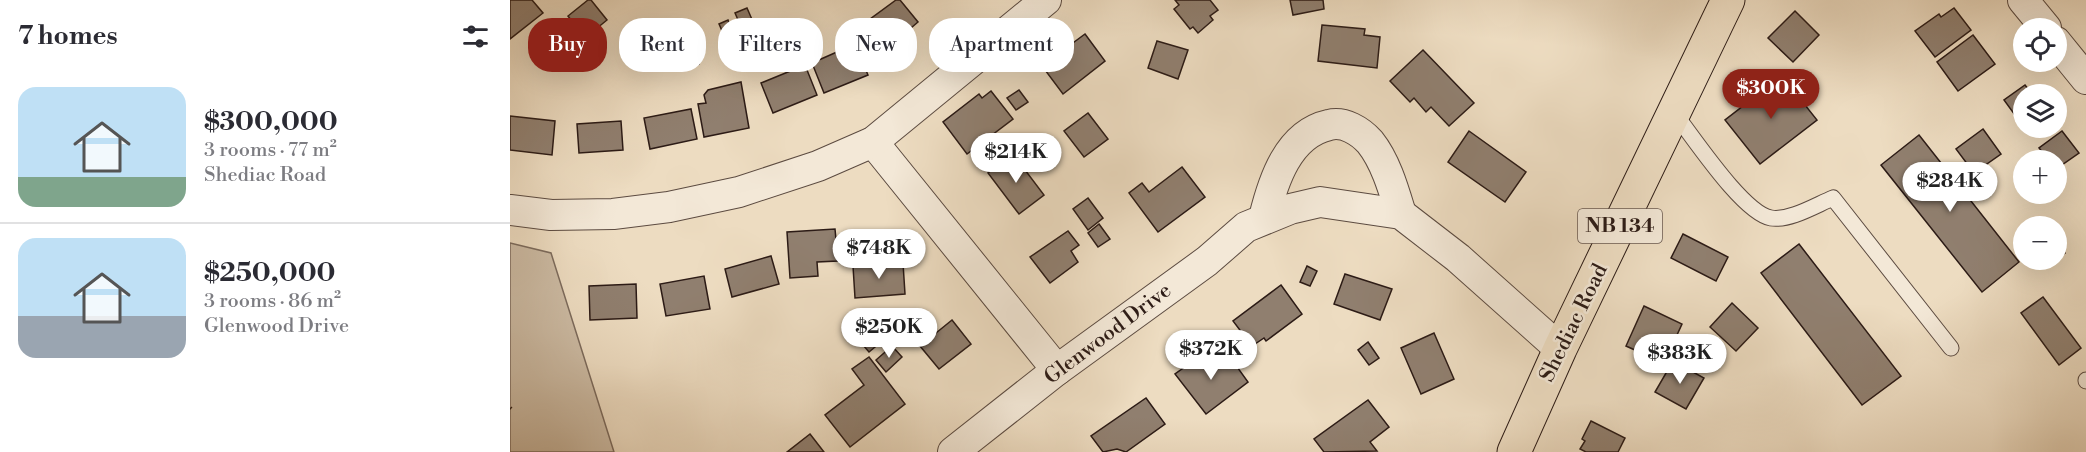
<!DOCTYPE html>
<html lang="en">
<head>
<meta charset="utf-8">
<style>
	body { margin:0; font-family:"Libre Bodoni",serif; background:#f7f7f7; color:#2b2b33; height:100vh; display:flex; flex-direction:column; font-size:22px; white-space:nowrap }
	* { box-sizing:border-box; margin:0 }
	p { font-size:20px; color:#7c7c81 }
	.icon { flex:none; width:33px; height:33px; fill:none; stroke:currentColor; stroke-width:2; stroke-linecap:round; stroke-linejoin:round }
	.map { position:relative; flex:1; overflow:hidden }
	.side { display:flex; flex-direction:column; background:#fff; width:510px }
	.side>* { flex:none }
	.top-card { position:absolute; left:18px; top:18px; width:570px; height:54px; display:flex; gap:12px }
	.fabs { position:absolute; left:1503px; top:18px; display:grid; gap:12px }
	.fabs a { display:grid; place-items:center; width:54px; height:54px; border-radius:50%; background:#fff; box-shadow:0 6px 24px #0002; font-size:30px }
	.price { position:absolute; translate:-50% -51px; padding:0 14px; border-radius:21px; background:#fff; color:#222; font-size:20px; line-height:39px; filter:drop-shadow(0 2px 3px #0008) }
	.price::after { content:''; position:absolute; left:50%; top:36px; width:18px; height:14px; margin-left:-9px; background:inherit; clip-path:polygon(0 0,100% 0,50% 100%) }
	.price.current { background:#8f2418; color:#fff }
	ul { padding:0; list-style:none }
	li { display:flex; align-items:center; gap:18px; height:150px; padding:0 18px }
	li+li { border-top:2px solid #e1e1e2 }
	li span { display:grid; place-items:center; flex:none; width:168px; height:120px; border-radius:18px; color:#555 }
	li>.icon { margin-inline-start:auto }
	span .icon { width:72px; height:72px; fill:#fffc; stroke-width:1 }
	li b { font-size:26px }
	h2 { display:flex; justify-content:space-between; align-items:center; height:72px; padding:0 18px; font-size:26px }
	.chip { padding:0 21px; border-radius:24px; background:#fff; box-shadow:0 6px 24px #0002; font-size:21px; line-height:54px }
	.chip.current { background:#8f2418; color:#fff }
	main { display:flex; flex:1; min-height:0 }
	.map>svg:first-child { display:block }
</style>
</head>
<body>
<main>
<section class="side">
<h2>7 homes<svg class="icon" aria-label="filters" viewBox="0 0 24 24"><path d="M4 7h16M4 17h16"/><circle cx="9" cy="7" r="2"/><circle cx="15" cy="17" r="2"/></svg></h2>
<ul>
<li><span style="background:linear-gradient(#bfe0f5 75%,#7fa58c 0)"><svg class="icon" aria-label="home" viewBox="0 0 24 24"><path d="M3 11l9-7 9 7M6 9v11h12V9"/></svg></span><div><b>$300,000</b><p>3 rooms · 77 m²</p><p>Shediac Road</p></div></li>
<li><span style="background:linear-gradient(#bfe0f5 65%,#9aa5b1 0)"><svg class="icon" aria-label="home" viewBox="0 0 24 24"><path d="M3 11l9-7 9 7M6 9v11h12V9"/></svg></span><div><b>$250,000</b><p>3 rooms · 86 m²</p><p>Glenwood Drive</p></div></li>
</ul>
</section>
<div class="map">
<svg width="1576" height="452" viewBox="0 0 1576 452">
	<rect width="100%" height="100%" fill="#eddcc1"/>
	<filter id="stains"><feTurbulence type="fractalNoise" baseFrequency=".00333" numOctaves="4"/><feColorMatrix values="0 0 0 0 .2 0 0 0 0 .09 0 0 0 0 .02 0 0 0 .5 -.17"/></filter>
	<radialGradient id="worn" r=".72"><stop offset=".6" stop-color="#630" stop-opacity="0"/><stop offset="1" stop-color="#630" stop-opacity=".3"/></radialGradient>
	<!-- green -->
	<path fill="#ccbba4" stroke="#7c6b5d" stroke-width="1.5" d="M0,243L41,253L104,452H0Z"/>
	<!-- building -->
	<g fill="#907f6f" stroke="#2c1b16" stroke-width="1.5">
		<path d="M0,0H22L33,13L0,39Z"/>
		<path d="M78,0H81L97,20L75,38L58,16Z"/>
		<path d="M386,0H390L408,22L394,34L397,37L376,54L352,25Z"/>
		<path d="M665,0H700L708,10L700,16L703,20L688,33L683,27L680,29L664,9L669,5Z"/>
		<path d="M780,0H813L814,9L783,15Z"/>
		<path d="M237,8L244,24L232,29L225,13Z"/>
		<path d="M1444,8L1461,30L1425,57L1405,31L1429,14L1431,17Z"/>
		<path d="M1285,11L1309,35L1283,62L1258,38Z"/>
		<path d="M218,20L221,30L213,33L209,24Z"/>
		<path d="M812,25L855,29L854,35L870,37L867,68L808,61Z"/>
		<path d="M575,34L595,61L553,94L532,66Z"/>
		<path d="M1463,35L1485,64L1448,91L1427,62Z"/>
		<path d="M647,41L678,50L668,79L638,68Z"/>
		<path d="M345,44L358,75L314,93L302,63Z"/>
		<path d="M183,48L189,64L178,69L172,52Z"/>
		<path d="M913,50L964,103L939,126L921,107L916,112L904,98L900,102L880,81Z"/>
		<path d="M295,65L307,95L263,113L251,83Z"/>
		<path d="M1272,76L1307,120L1250,164L1215,120Z"/>
		<path d="M231,82L239,128L194,137L188,104L196,103L194,95L198,90Z"/>
		<path d="M1515,85L1522,94H1514V119L1510,122L1494,100Z"/>
		<path d="M509,90L518,102L506,110L497,98Z"/>
		<path d="M481,91L503,119L457,154L433,122L469,94L472,98Z"/>
		<path d="M181,109L187,139L140,149L134,118Z"/>
		<path d="M578,113L598,139L574,157L554,131Z"/>
		<path d="M0,116L45,121L42,155L0,150Z"/>
		<path d="M111,121L113,150L69,153L67,124Z"/>
		<path d="M1473,129L1491,154L1464,173L1446,149Z"/>
		<path d="M959,131L1016,172L995,202L938,162Z"/>
		<path d="M1552,131L1569,153L1546,169V160H1539L1529,148Z"/>
		<path d="M1409,135L1509,262L1472,292L1371,165Z"/>
		<path d="M503,154L534,195L509,214L478,173Z"/>
		<path d="M672,167L695,197L648,232L619,193L632,183L639,192Z"/>
		<path d="M578,198L593,218L578,230L563,209Z"/>
		<path d="M589,224L600,239L588,247L578,233Z"/>
		<path d="M325,229L328,261L307,262L308,276L280,278L277,232Z"/>
		<path d="M558,231L569,245L561,251L568,262L540,283L520,257Z"/>
		<path d="M1173,234L1218,257L1206,281L1161,258Z"/>
		<path d="M1546,241L1555,253L1546,259Z"/>
		<path d="M1289,244L1391,376L1352,405L1251,273Z"/>
		<path d="M261,256L269,284L222,297L215,269Z"/>
		<path d="M393,263L395,294L345,298L343,266Z"/>
		<path d="M797,266L807,271L800,286L790,282Z"/>
		<path d="M835,274L882,289L870,320L824,304Z"/>
		<path d="M194,276L200,309L156,316L150,284Z"/>
		<path d="M126,284L127,318L80,320L79,286Z"/>
		<path d="M771,285L792,314L756,341L754,338L742,346L723,321Z"/>
		<path d="M1533,297L1571,348L1549,365L1511,313Z"/>
		<path d="M1222,303L1248,328L1226,351L1200,327Z"/>
		<path d="M1134,306L1172,324L1154,363L1116,346Z"/>
		<path d="M364,311L382,333L359,352L341,331Z"/>
		<path d="M442,320L461,344L429,369L410,346Z"/>
		<path d="M924,333L944,379L911,394L891,348Z"/>
		<path d="M858,342L869,358L859,365L848,350Z"/>
		<path d="M382,346L392,357L376,372L366,360Z"/>
		<path d="M696,352L707,366L720,357L738,382L696,414L665,374Z"/>
		<path d="M359,357L395,404L340,447L315,415L354,385L342,369Z"/>
		<path d="M1163,361L1194,378L1176,409L1145,392Z"/>
		<path d="M636,398L655,424L616,452L607,449L593,452L581,436Z"/>
		<path d="M858,400L879,427L860,442L867,451L814,452L804,439Z"/>
		<path d="M1081,421L1115,438L1108,452H1076L1070,449L1075,441L1072,439Z"/>
		<path d="M300,434L314,452H277Z"/>
	</g>
	<g fill="none" stroke-linecap="round" stroke-linejoin="round">
		<defs>
			<g id="lane">
				<path d="M1165,114C1184,138 1233,213 1261,218C1280,221 1306,205 1323,198L1441,348"/>
				<path d="M1576,380V381"/>
			</g>
			<g id="street">
				<path d="M1513,0L1536,28"/>
				<path d="M1546,42L1576,79"/>
				<path d="M363,142L547,370"/>
				<path d="M0,210L41,215L103,214L159,207L229,192L308,166L363,142L536,0"/>
				<path d="M754,218C763,181 778,134 819,125C834,121 850,131 860,142C876,162 884,191 891,214"/>
				<path d="M443,452L547,370L697,261L736,227L780,209L810,202L891,214L948,258L1050,349"/>
			</g>
			<path id="primary" d="M1004,452L1050,349L1218,0"/>
		</defs>
		<!-- lane casing -->
		<use href="#lane" stroke="#5c4b41" stroke-width="17"/>
		<!-- street casing -->
		<use href="#street" stroke="#5c4b41" stroke-width="32"/>
		<!-- primary casing -->
		<use href="#primary" stroke="#2c1b16" stroke-width="35"/>
		<!-- path -->
		<path stroke="#2c1b16" stroke-width="4" stroke-dasharray="4.5 3" stroke-linecap="butt" d="M0,408L1,409"/>
		<!-- lane -->
		<use href="#lane" stroke="#f3e8d7" stroke-width="15"/>
		<!-- street -->
		<use href="#street" stroke="#f3e8d7" stroke-width="30"/>
		<!-- primary -->
		<use href="#primary" stroke="#eddcc1" stroke-width="33"/>
	</g>
	<g text-anchor="middle" dominant-baseline="central" stroke-width="5" stroke-linejoin="round" paint-order="stroke">
		<!-- shield labels -->
		<rect fill="#f3e8d7" stroke="#685850" stroke-width="1.5" x="1068" y="209" width="84" height="34" rx="4.5"/>
		<g font-size="20" font-weight="bold" fill="#2c1b16">
			<text x="1110" y="226">NB 134</text>
		</g>
		<!-- street labels -->
		<g font-size="21" fill="#2c1b16" stroke="#f3e8d7">
			<text transform="translate(1064 323) rotate(-64)">Shediac Road</text>
			<text transform="translate(598 334) rotate(-37)">Glenwood Drive</text>
		</g>
	</g>
	<rect width="100%" height="100%" filter="url(#stains)"/>
	<rect width="100%" height="100%" fill="url(#worn)"/>
</svg>
<div class="fabs">
<a><svg class="icon" aria-label="locate" viewBox="0 0 24 24"><circle cx="12" cy="12" r="6"/><path d="M12 2v4M12 18v4M2 12h4M18 12h4"/></svg></a>
<a><svg class="icon" aria-label="layers" viewBox="0 0 24 24"><path d="M12 4l9 5-9 5-9-5zM3 14l9 5 9-5"/></svg></a>
<a>+</a>
<a>−</a>
</div>
<b class="price current" style="left:1261px;top:120px">$300K</b>
<b class="price" style="left:506px;top:184px">$214K</b>
<b class="price" style="left:1440px;top:213px">$284K</b>
<b class="price" style="left:369px;top:280px">$748K</b>
<b class="price" style="left:379px;top:359px">$250K</b>
<b class="price" style="left:701px;top:381px">$372K</b>
<b class="price" style="left:1170px;top:385px">$383K</b>
<div class="top-card">
<a class="chip current">Buy</a>
<a class="chip">Rent</a>
<a class="chip">Filters</a>
<a class="chip">New</a>
<a class="chip">Apartment</a>
</div>
</div>
</main>
</body>
</html>
